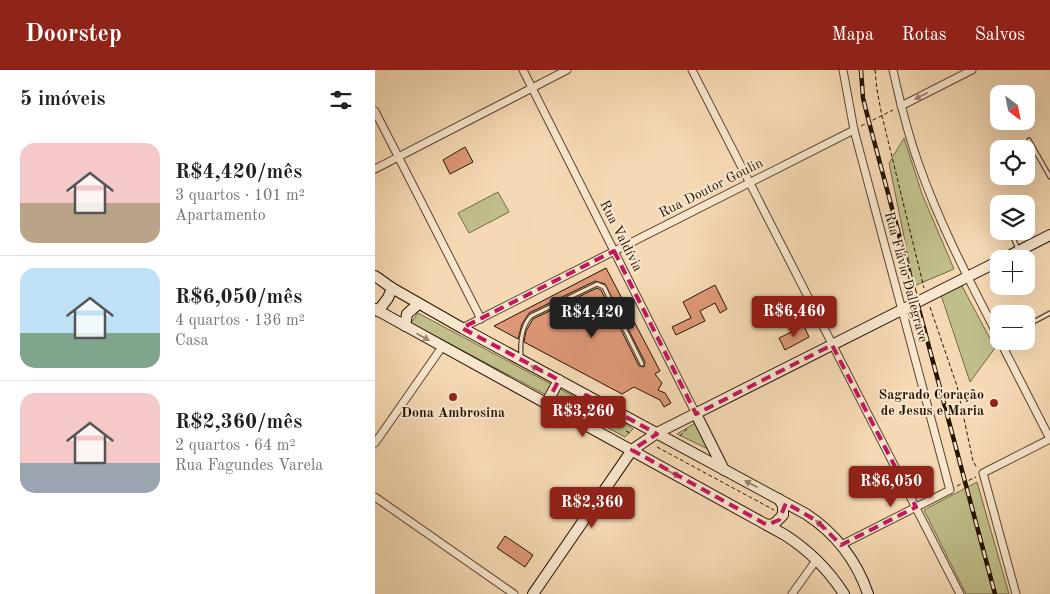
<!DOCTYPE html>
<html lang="pt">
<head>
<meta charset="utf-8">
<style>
	body { margin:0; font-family:"Old Standard TT",serif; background:#f2f2f2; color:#202124; height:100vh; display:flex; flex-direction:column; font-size:19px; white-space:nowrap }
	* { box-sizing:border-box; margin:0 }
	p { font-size:16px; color:#757577 }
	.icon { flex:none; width:28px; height:28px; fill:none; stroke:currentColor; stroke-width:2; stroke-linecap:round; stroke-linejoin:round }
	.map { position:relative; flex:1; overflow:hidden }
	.drawer { display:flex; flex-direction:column; background:#fff; width:375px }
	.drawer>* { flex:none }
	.needle { width:32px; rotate:148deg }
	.fabs { position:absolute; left:615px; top:15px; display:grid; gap:10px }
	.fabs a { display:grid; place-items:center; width:45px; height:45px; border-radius:10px; background:#fff; box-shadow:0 5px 20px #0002; font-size:25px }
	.price { position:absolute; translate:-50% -42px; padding:0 11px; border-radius:5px; background:#8f2418; color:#fff; font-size:16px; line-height:32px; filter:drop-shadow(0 1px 2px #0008) }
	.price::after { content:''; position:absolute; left:50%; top:30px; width:15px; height:11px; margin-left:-8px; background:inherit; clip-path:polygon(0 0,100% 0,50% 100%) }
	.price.selected { background:#222; color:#fff }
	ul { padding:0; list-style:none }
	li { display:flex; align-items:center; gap:15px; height:125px; padding:0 20px }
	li+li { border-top:1px solid #e0e0e0 }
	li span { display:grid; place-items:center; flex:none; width:140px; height:100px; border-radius:15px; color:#555 }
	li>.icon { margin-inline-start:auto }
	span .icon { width:60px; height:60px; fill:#fffc; stroke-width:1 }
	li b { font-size:21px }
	h2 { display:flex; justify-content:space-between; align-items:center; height:60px; padding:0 20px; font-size:21px }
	header { display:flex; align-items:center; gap:30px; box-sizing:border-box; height:70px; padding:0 25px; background:#8f2418; color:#fff }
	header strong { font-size:24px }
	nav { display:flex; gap:28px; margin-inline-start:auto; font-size:18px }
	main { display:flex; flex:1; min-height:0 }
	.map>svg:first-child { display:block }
</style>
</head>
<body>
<header>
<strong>Doorstep</strong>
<nav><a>Mapa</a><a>Rotas</a><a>Salvos</a></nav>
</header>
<main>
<section class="drawer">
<h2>5 imóveis<svg class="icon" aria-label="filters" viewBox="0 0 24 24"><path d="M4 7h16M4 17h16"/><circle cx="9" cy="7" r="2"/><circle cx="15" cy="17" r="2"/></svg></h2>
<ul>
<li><span style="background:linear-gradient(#f6c9c9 60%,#b9a48a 0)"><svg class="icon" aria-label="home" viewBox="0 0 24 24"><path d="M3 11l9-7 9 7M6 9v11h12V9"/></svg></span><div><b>R$4,420/mês</b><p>3 quartos · 101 m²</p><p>Apartamento</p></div></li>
<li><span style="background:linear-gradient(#bfe0f5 65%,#7fa58c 0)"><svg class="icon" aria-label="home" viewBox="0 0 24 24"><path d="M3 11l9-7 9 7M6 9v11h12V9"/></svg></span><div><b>R$6,050/mês</b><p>4 quartos · 136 m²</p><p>Casa</p></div></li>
<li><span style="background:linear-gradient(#f6c9c9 70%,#9aa5b1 0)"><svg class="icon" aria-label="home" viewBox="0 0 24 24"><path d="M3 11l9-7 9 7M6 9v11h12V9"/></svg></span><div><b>R$2,360/mês</b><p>2 quartos · 64 m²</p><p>Rua Fagundes Varela</p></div></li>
</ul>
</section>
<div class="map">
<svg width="675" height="524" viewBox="0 0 675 524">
	<rect width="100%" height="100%" fill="#f5d9b4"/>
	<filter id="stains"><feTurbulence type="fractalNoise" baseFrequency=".004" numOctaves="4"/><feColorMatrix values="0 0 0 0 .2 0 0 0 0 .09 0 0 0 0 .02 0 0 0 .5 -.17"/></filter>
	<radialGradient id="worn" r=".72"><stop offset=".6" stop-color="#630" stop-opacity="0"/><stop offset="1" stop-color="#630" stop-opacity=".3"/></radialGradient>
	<!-- green -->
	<g fill="#c0be8a" stroke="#736945">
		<path d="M529,68L547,124L579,199L539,216L514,93Z"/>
		<path d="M123,122L134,142L94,163L83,143Z"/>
		<path d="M587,216L620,278L595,312L566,225Z"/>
		<path d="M43,243L254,356L258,359L250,367L36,253Z"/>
		<path d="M320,353L335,380L302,364Z"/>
		<path d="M602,412L634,524H591L549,440Z"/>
	</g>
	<!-- building -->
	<g fill="#de9877" stroke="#261400">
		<path d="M90,77L98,92L75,104L68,90Z"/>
		<path d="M231,198L285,301L280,304L287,313L283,320L290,323L296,333L289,337L285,330L259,317L247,324L149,272L151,261L158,249L222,218L226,220L264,296L269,297L270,292L230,214L220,211L154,243L147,254L143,269L119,256Z"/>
		<path d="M340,215L352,239L345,243L340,233L325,241L330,251L301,265L297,257L316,248L308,232Z"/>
		<path d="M429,256L434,267L410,280L404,268Z"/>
		<path d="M130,466L158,485L150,497L122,478Z"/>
	</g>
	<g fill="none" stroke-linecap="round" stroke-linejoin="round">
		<defs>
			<g id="service">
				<path d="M654,70L675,107"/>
				<path d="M635,161L643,179"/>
				<path d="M651,256L675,243"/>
				<path d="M146,287C145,273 146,257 156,246L222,214L229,217L267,294"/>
			</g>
			<g id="minor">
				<path d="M148,0L321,344"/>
				<path d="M317,0L585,524"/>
				<path d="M518,0C525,32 533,64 544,95C565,155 595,212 624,268"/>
				<path d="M526,36L597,0"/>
				<path d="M0,41L106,249"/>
				<path d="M0,99L192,0"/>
				<path d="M87,258L479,60"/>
				<path d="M625,271L675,369"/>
				<path d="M0,373L67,277"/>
				<path d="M0,427L139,524"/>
				<path d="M466,475L575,420L479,60L468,0"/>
				<path d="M417,524L442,489"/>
				<path d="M641,524L608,403L675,369"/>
			</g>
			<g id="secondary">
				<path d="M628,189L675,165"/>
				<path d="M0,206L17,218L87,258L431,444C460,463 482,491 493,524"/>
				<path d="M0,239L410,465C435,481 453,499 469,524"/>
				<path d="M3,241L13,228L17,218"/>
				<path d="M30,256L32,244L43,234"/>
				<path d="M171,334L184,310"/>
				<path d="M321,344L349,400"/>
				<path d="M198,349L211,325"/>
				<path d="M392,455L399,454L408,445V436L404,429"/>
				<path d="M158,524L257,380L282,363L624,191"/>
			</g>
		</defs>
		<!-- service casing -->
		<use href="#service" stroke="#5a452d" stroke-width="5.5"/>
		<!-- minor casing -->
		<use href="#minor" stroke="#5a452d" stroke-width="9"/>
		<!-- secondary casing -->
		<use href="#secondary" stroke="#261400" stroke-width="12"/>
		<!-- path -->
		<g stroke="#261400" stroke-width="1" stroke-dasharray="4 2.5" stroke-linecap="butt">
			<path d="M500,0L502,20L507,46L549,218"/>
			<path d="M486,56L518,40"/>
			<path d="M555,237L582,316L598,391L602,398"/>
			<path d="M251,361L255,363"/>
			<path d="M305,366L312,359"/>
			<path d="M282,377L399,440"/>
			<path d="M582,416L601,407"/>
		</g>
		<!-- service -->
		<use href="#service" stroke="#f8e6ce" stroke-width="3"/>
		<!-- minor -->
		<use href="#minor" stroke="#f8e6ce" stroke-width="7"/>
		<!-- secondary -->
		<use href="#secondary" stroke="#f8e6ce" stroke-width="10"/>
		<defs>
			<path id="rail" d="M486,0L488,28L494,52L620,524"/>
		</defs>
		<!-- rail casing -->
		<use href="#rail" stroke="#261400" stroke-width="4.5"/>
		<!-- rail -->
		<use href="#rail" stroke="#f8e6ce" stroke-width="2.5" stroke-dasharray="8" stroke-linecap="butt"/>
	</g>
	<!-- one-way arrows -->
	<defs><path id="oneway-solid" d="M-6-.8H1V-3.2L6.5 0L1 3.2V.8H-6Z" transform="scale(1.25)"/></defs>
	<g fill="#9a8871">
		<use href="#oneway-solid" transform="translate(546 26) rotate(153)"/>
		<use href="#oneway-solid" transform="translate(48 267) rotate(29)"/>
		<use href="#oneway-solid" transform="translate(162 299) rotate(-152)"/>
		<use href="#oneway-solid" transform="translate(299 404) rotate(29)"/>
		<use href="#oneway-solid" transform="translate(376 414) rotate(-153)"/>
		<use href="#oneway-solid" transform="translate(446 455) rotate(-140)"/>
	</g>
	<!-- marked area -->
	<path fill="none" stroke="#c2185b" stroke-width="4" stroke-dasharray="10 6" stroke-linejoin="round" d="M239,181L321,344L457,275L541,437L466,475L442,451L411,433L404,450L392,455L257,380L282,364L211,325L198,349L171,334L184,310L87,258Z"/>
	<!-- markers -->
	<g fill="#8f2418" stroke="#f8e6ce" stroke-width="2">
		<circle cx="78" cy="327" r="5"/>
		<circle cx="619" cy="333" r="5"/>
	</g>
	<g text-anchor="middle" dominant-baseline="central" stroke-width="4" stroke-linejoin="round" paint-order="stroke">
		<!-- street labels -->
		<g font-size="14" fill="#261400" stroke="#f8e6ce">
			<text transform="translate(336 118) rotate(-27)">Rua Doutor Goulin</text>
			<text transform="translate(246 166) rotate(63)">Rua Valdívia</text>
			<text transform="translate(531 207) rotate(75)">Rua Flávio Dallegrave</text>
		</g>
		<!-- poi labels -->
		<g font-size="14" font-weight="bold" fill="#261400" stroke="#f8e6ce" text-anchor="end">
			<text x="609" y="325">Sagrado Coração<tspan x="609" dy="16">de Jesus e Maria</tspan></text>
			<text x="78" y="343" text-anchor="middle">Dona Ambrosina</text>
		</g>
	</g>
	<rect width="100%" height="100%" filter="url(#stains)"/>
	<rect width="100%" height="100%" fill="url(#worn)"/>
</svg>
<div class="fabs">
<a><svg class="needle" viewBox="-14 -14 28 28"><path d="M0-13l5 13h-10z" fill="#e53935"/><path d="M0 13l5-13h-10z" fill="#757577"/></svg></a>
<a><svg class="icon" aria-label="locate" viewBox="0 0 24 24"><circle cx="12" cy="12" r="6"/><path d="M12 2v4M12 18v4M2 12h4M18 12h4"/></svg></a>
<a><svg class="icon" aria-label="layers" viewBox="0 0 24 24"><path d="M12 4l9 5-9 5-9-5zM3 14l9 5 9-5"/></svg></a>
<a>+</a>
<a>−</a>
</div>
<b class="price" style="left:419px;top:268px">R$6,460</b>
<b class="price selected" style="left:217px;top:269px">R$4,420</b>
<b class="price" style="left:208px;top:368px">R$3,260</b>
<b class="price" style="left:516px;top:438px">R$6,050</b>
<b class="price" style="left:217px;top:459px">R$2,360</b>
</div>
</main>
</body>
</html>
